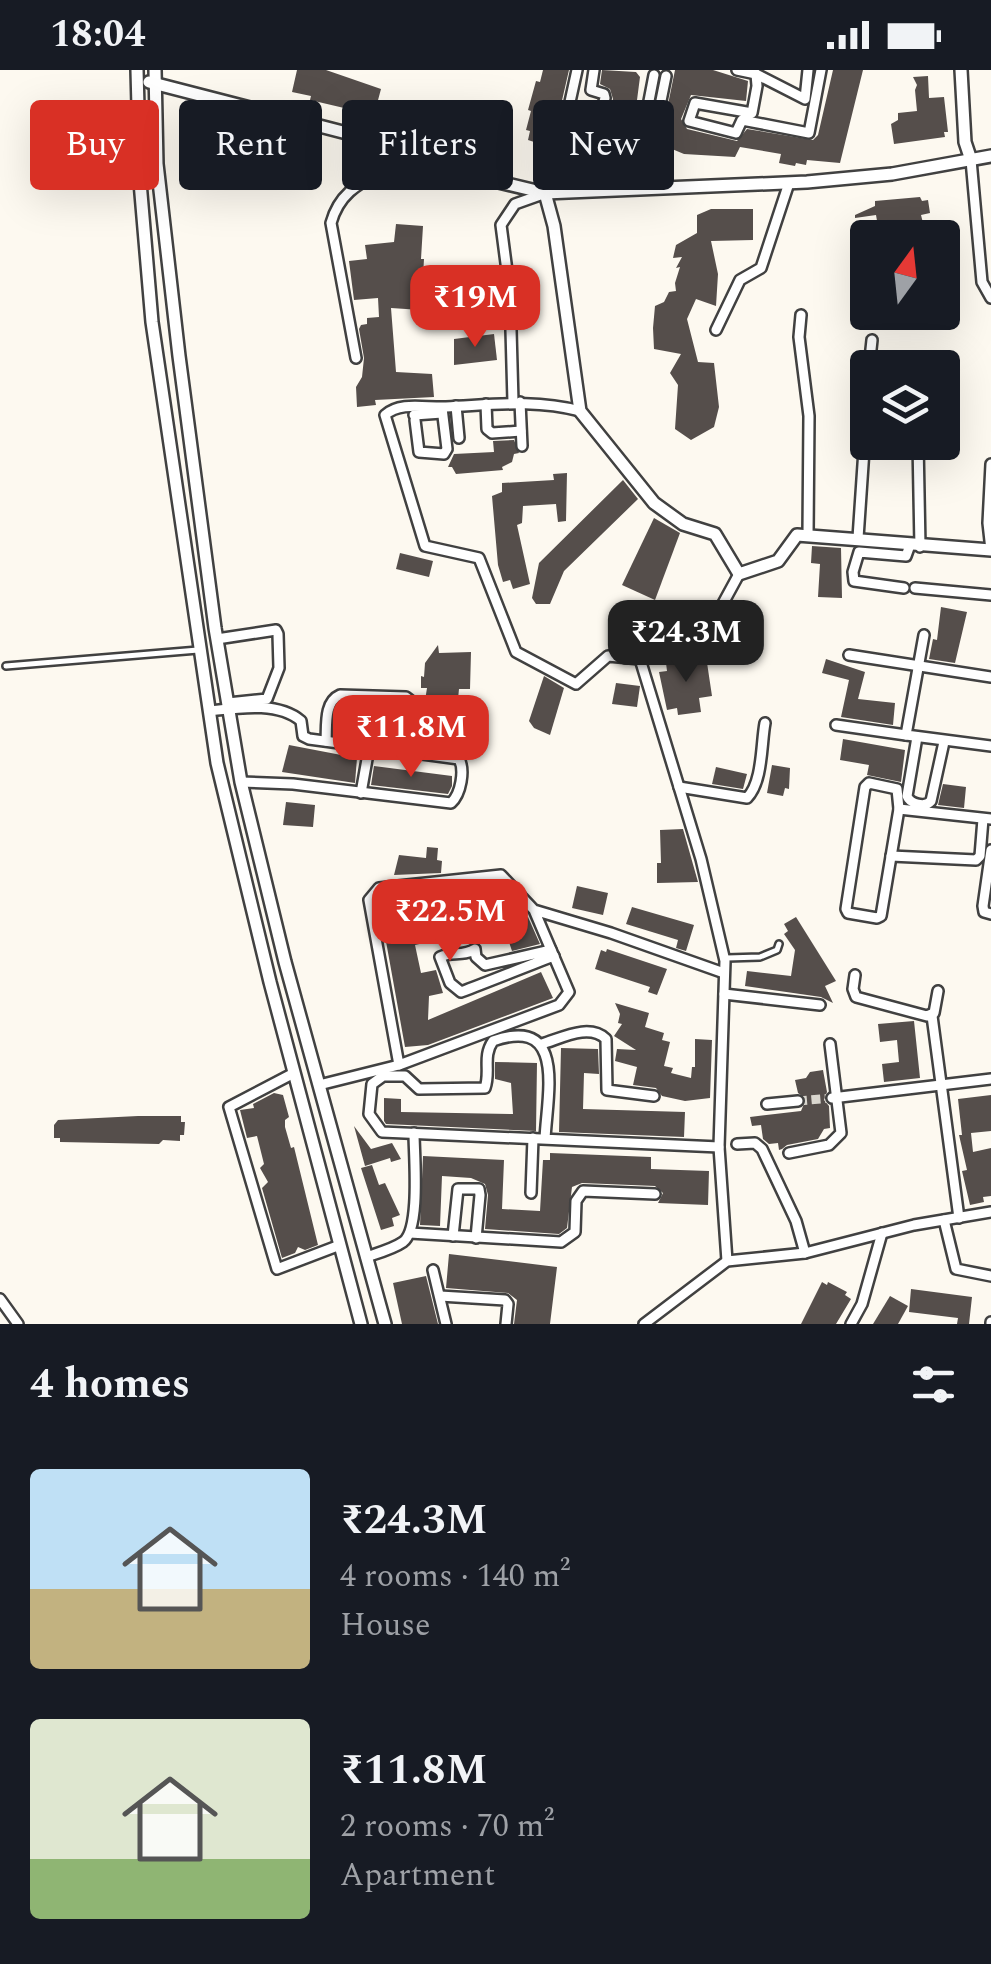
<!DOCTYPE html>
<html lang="en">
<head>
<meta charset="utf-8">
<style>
	body { margin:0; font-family:Spectral,serif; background:#20242c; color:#f1f3f6; height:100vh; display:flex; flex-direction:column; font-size:38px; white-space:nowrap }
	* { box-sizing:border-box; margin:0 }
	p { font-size:32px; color:#9ea1a6 }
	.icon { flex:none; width:55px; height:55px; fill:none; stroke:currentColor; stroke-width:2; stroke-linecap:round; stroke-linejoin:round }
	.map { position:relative; height:1254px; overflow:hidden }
	.drawer { display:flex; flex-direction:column; background:#171b24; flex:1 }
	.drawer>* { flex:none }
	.guide { position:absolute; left:30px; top:30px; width:932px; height:90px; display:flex; gap:20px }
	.needle { width:65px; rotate:15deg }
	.buttons { position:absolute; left:850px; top:150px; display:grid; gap:20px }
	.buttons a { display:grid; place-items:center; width:110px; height:110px; border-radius:10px; background:#171b24; box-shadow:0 10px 40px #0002; font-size:50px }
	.price { position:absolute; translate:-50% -85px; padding:0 22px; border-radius:20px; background:#d93025; color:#fff; font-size:32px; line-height:65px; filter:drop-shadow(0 2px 5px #0008) }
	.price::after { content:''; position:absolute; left:50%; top:60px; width:30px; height:22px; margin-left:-15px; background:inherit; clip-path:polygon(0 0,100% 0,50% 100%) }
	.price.active { background:#222; color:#fff }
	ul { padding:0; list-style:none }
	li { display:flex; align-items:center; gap:30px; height:250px; padding:0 30px }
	li span { display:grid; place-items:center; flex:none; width:280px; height:200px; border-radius:10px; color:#555 }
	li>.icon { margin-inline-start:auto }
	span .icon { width:120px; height:120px; fill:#fffc; stroke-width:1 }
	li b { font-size:42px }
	h2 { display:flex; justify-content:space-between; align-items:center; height:120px; padding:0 30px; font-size:42px }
	.pill { padding:0 35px; border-radius:10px; background:#171b24; box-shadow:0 10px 40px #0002; font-size:35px; line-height:90px }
	.pill.active { background:#d93025; color:#fff }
	.status { display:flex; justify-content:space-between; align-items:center; height:70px; padding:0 50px; background:#171b24; direction:ltr }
	.status svg { height:28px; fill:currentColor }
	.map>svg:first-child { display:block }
</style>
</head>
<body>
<div class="status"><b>18:04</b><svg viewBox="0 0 49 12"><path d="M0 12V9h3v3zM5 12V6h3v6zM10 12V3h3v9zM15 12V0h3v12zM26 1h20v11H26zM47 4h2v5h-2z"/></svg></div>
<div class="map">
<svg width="991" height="1254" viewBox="0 0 991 1254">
	<rect width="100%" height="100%" fill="#fdf9f0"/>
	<!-- building -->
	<g fill="#554e4b">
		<path d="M297,0H326L381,19L374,45L310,30L311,26L292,22Z"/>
		<path d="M543,0H569L560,39L562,47L599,60L605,55L613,29L610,19L600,14L602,0L636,2L640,7L637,30H641L629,86L610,90L580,87L528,70L530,61L526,60L531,41L528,40L536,11L540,12Z"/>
		<path d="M675,0H713L748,11L746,31L691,25L681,49L687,59L737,71L747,59L813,70L818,65L833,0H863L840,93L807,90L806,95L796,93L795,96L779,93L781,84L740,77L735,87L684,84L660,74Z"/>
		<path d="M928,6L929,28L944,27L948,62H944L945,67L894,74L891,54L898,50V43L917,41L915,20L917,15L913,7Z"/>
		<path d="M920,127L922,131L928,130L930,143L921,145L923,153L917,154L918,159L912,158L914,168H880L876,145L855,148V145L875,136V131Z"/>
		<path d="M711,139H753V170L711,171L718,204L716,236L696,229L687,249L698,292L714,293L719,337L714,357L691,370L675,359L678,315L670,303L681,284L654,279L653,258L655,236L664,232L669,222L676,221L675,213L680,197L676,198L682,187L673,188L676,175L697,163V145Z"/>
		<path d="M396,154L423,156L421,189H424L421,240L391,238L396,302L432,304L434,327L375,330L376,335L357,337L356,317L362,307L364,288L359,259L361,255L367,254V248L379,247L378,228L354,230L349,191L367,189L365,175L394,172Z"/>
		<path d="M494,264L497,290L454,295V269Z"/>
		<path d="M514,370L519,383L514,384L512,392L502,397L503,400L456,404L452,397H448L454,384L494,382L493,371Z"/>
		<path d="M567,403L566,451L558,452L556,434L523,436L522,453L517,455L530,514L513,519L510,510L503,512L498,495L492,426L502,422V413L554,410L553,404Z"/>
		<path d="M623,410L638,429L564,501L550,534H536L532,528L539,493Z"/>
		<path d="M654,448L680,463L655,530L622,515Z"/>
		<path d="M812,476L841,478L842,528L818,527L820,494L811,493Z"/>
		<path d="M400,483L433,491L429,507L396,499Z"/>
		<path d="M941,537L967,542L955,593L929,589L933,569L937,570Z"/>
		<path d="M626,543L642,547L638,570L635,569L633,580L611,578L619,546L625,547Z"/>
		<path d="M438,575L439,583L471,582L470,619H459L457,639L465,640L464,652L450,651L448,671L419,668L427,618H421V606L424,607L425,593Z"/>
		<path d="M706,586L712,626L699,628L701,642L678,645L677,638L667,640L659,602L667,601L666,593Z"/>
		<path d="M826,589L865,602L858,629L895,633L893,655L841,647L849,610L822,603Z"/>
		<path d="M544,606L564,618L550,665L534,658L529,651Z"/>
		<path d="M616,613L640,616L637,637L612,634Z"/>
		<path d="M388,636L390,639H403L406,644L403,664H389L387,671L334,664L337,641Z"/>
		<path d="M843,669L905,680L901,712L867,705L869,695L840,690Z"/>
		<path d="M289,675L357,688L355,713L282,702Z"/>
		<path d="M772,695L790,698L789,719L785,718L783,726L767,723Z"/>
		<path d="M374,696L452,706V716L448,724L371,715Z"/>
		<path d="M716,697L747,704L743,719L712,714Z"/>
		<path d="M943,714L966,717L964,738L938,735Z"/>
		<path d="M286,732L315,735L313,757L283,755Z"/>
		<path d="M683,759L698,812L657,813V793H661L660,760Z"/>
		<path d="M427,777L438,778L437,790L442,791L441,803L394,805L399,785L426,788Z"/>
		<path d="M577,816L608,823L603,845L572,838Z"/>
		<path d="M426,821L429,836L482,825L485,839L494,838L495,844L513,838L514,850L528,847L540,874L512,881L503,854L502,861L460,870L459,865L415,875L421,903L436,900L443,923L429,926L428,950L541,902L553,928L428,975L405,977L380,838L387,837L384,826Z"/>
		<path d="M632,837L694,855L686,881L676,878L678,870L626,854Z"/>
		<path d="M796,847L836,911L825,916L833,933L821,927L745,916L747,901L791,906L795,880L784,864L788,861L784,854Z"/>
		<path d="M607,879L667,899L657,925L648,922L650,917L595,899L601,880L606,882Z"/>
		<path d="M615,933L649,943L645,957L664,963L662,970L670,972L664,996L673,998L671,1003L691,1008L692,997H695V969L712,970L710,1028L685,1031L662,1026L656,1018L633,1015L637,997L615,991L617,979L636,980L614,966L622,954L618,953L620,944Z"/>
		<path d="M914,951L920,1008L884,1012L882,994L899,992L897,970L880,972L878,954Z"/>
		<path d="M561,978L598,979L599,1004L584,1003L583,1039L685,1042L684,1067L559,1062Z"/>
		<path d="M495,992L537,993L536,1061L386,1054L384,1051V1028L401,1029V1042L513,1044L511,1013L495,1009Z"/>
		<path d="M823,1000L827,1022L824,1030L829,1036L830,1058L824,1059L818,1069L787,1075L782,1079L779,1080L778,1073L769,1074L763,1069L761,1055L752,1056L750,1047L801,1041L806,1029L798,1023L795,1010L806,1008L810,1002Z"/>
		<path d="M274,1023L283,1025L289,1047L285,1050V1057L291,1078L294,1077L318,1175L305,1180L298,1177L295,1183L282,1188L262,1118L268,1112L260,1098L264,1094L257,1066L247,1068L240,1040L254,1038L253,1034Z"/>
		<path d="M991,1025V1061L971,1063L973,1082L991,1078V1126L983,1127L984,1132L970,1135L962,1101L967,1100L959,1065H962L958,1029Z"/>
		<path d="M138,1046H181V1052H185L184,1065H180V1071L163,1070L159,1074L60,1072V1068H54V1055L58,1050Z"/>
		<path d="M354,1056L371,1079L392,1073L401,1089L391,1092L390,1088L365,1096Z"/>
		<path d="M550,1083L651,1087V1099L709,1101L708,1135L658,1133L663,1123L655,1116L582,1113L572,1117L567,1158L559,1164L485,1159L488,1125L485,1114L471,1108L442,1106L440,1156L420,1155L423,1086L504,1090L502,1139L540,1141L543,1090H550Z"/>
		<path d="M372,1095L379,1115L385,1113L400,1145L392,1148L394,1156L381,1160L361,1098Z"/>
		<path d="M449,1184L557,1197L550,1254H514L517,1230L508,1223L446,1218Z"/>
		<path d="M426,1206L438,1254H402L393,1213Z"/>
		<path d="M822,1212L827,1215L828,1212L847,1222L845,1225L851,1229L836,1254H801Z"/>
		<path d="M911,1219L972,1227L969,1254H957L958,1248L909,1242Z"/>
		<path d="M890,1226L908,1236L898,1254H873Z"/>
	</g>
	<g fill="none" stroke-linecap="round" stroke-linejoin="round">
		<!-- minor-tunnel -->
		<path stroke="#d9d6ce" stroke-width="9" stroke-dasharray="9 4.5" stroke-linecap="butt" d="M798,1031L832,1028"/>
		<defs>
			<g id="service">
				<path d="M6,596L198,580"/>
				<path d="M727,888L760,887L777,880L779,874"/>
			</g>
			<g id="minor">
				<path d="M577,0L568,41L598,52L605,28L604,24L591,20L594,0"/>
				<path d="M737,0L756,4L805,29L808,0"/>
				<path d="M756,4L757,16L752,43L695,33L689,51L736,63L742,50L809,63L821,0"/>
				<path d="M971,90L982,212L991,228"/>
				<path d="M632,119L654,5"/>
				<path d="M643,119L666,6"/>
				<path d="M801,245L799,267L809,346L808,465"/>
				<path d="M716,260L740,210L761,198L789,113"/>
				<path d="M356,288L331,153C343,109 381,109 410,82"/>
				<path d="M869,298L872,270"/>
				<path d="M513,332L510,224L501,155L515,134L543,124"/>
				<path d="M520,332L522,376"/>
				<path d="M486,334L487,359L492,363L521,361"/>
				<path d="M456,336L459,368"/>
				<path d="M580,341C534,329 492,335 446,337C426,338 400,331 385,345L425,476L479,488L516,582L576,614L608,586L640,589"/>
				<path d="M414,345L442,343"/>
				<path d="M415,350L419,382L444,384L447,379L442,338"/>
				<path d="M918,372L920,477"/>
				<path d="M858,468L868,321"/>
				<path d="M991,480L988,453L991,394"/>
				<path d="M904,518L854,511L853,502L859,482L906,486L910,475"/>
				<path d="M915,518L991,525"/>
				<path d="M924,565L906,665L991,676"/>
				<path d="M217,569L276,560L278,564L279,598L267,629L228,633"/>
				<path d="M849,585L991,607"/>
				<path d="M209,641C237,638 278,631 301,651L303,666L309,669L459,689C465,700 461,724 451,733L293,714L241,712"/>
				<path d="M836,655L906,665"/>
				<path d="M917,667L907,726C910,734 925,738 931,731L944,672"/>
				<path d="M326,671C327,655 324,632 340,625L406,627L415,634L409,684"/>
				<path d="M869,713L897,719L899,739L881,846L877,848L848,843L846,839L865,717Z"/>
				<path d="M679,717L747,728C763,712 761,674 765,653"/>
				<path d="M361,723L369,678"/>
				<path d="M899,739L991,749"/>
				<path d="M991,780L983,836L984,842L991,844"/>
				<path d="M891,786L976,790L980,786L983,749"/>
				<path d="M534,840L501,805L379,818L369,830L399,995L559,935L569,922L534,840L611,863L724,903"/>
				<path d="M551,880L485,895L476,887L475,879C463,887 452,881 440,887L450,913L461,922C493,910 522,898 554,886"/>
				<path d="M855,905L853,919L856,927L927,946L934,943L938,921"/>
				<path d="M724,924L820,935"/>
				<path d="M932,946L959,1148"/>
				<path d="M542,974C562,968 589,953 606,969L607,1020L654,1026"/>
				<path d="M294,1003L229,1037L277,1199L340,1175"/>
				<path d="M319,1015L399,995"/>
				<path d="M832,1028L991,1009"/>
				<path d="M767,1034L798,1031"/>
				<path d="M545,1069C547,1025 567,945 493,971C482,987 491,1001 485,1018L419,1019L405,1006H383L372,1014L369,1044L382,1062L719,1077"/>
				<path d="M737,1074L755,1073L762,1079L796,1151L805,1183"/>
				<path d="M789,1083L829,1075L841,1063L830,974"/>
				<path d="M531,1123L533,1068"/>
				<path d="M944,1150L956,1199L991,1206"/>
				<path d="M410,1163L561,1172L575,1162L576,1131L583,1121L655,1124"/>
				<path d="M453,1166L458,1119H479L480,1125L476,1168"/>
				<path d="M366,1187C378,1183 393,1179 403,1172C421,1159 414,1085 414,1063"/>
				<path d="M727,1191L719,1077L725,891L701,789L640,589L702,572L739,504"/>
				<path d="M433,1200L446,1254"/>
				<path d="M440,1226L505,1230L508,1234L506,1254"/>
				<path d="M0,1229L18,1254"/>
				<path d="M644,1254L727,1191L805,1183L914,1155L991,1142"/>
				<path d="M851,1254L862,1234L882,1163"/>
				<path d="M991,1254V1252"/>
			</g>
			<g id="tertiary">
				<path d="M137,0L140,112L152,252L217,693L270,912L361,1254"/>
				<path d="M155,0L157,94L179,286L215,558L241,712L285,892L385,1254"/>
				<path d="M961,0L965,72L971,90"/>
				<path d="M149,12L366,68L465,104L545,123L807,112L892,104L991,86"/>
				<path d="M545,123L554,156L580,341L654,433L683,454L715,464L739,504L778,491L797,465L991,480"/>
			</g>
		</defs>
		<!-- service casing -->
		<use href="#service" stroke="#414141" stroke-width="10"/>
		<!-- minor casing -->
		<use href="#minor" stroke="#414141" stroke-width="14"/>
		<!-- tertiary casing -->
		<use href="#tertiary" stroke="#414141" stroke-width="16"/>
		<!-- service -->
		<use href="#service" stroke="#fff" stroke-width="5"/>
		<!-- minor -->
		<use href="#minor" stroke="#fff" stroke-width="9"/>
		<!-- tertiary -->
		<use href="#tertiary" stroke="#fff" stroke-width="11"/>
	</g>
</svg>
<div class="buttons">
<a><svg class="needle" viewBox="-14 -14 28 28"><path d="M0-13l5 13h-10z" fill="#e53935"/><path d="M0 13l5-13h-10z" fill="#9ea1a6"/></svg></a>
<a><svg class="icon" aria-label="layers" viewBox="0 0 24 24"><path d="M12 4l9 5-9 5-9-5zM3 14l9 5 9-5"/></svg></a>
</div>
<b class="price" style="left:475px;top:280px">₹19M</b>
<b class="price active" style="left:686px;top:615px">₹24.3M</b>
<b class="price" style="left:411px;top:710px">₹11.8M</b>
<b class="price" style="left:450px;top:894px">₹22.5M</b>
<div class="guide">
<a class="pill active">Buy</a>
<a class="pill">Rent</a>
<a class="pill">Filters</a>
<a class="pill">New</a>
</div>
</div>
<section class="drawer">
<h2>4 homes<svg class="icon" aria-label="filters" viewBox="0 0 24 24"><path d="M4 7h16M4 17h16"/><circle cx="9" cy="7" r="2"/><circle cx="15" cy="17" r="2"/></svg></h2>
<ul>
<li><span style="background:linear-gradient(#bfe0f5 60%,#c2b280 0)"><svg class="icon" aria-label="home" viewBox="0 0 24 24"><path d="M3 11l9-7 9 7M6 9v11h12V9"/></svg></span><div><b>₹24.3M</b><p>4 rooms · 140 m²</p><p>House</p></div></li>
<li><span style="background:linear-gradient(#dfe7d0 70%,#8fb573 0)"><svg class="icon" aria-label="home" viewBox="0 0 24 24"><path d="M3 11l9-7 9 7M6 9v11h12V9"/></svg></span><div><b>₹11.8M</b><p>2 rooms · 70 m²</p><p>Apartment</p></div></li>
</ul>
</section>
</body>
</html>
